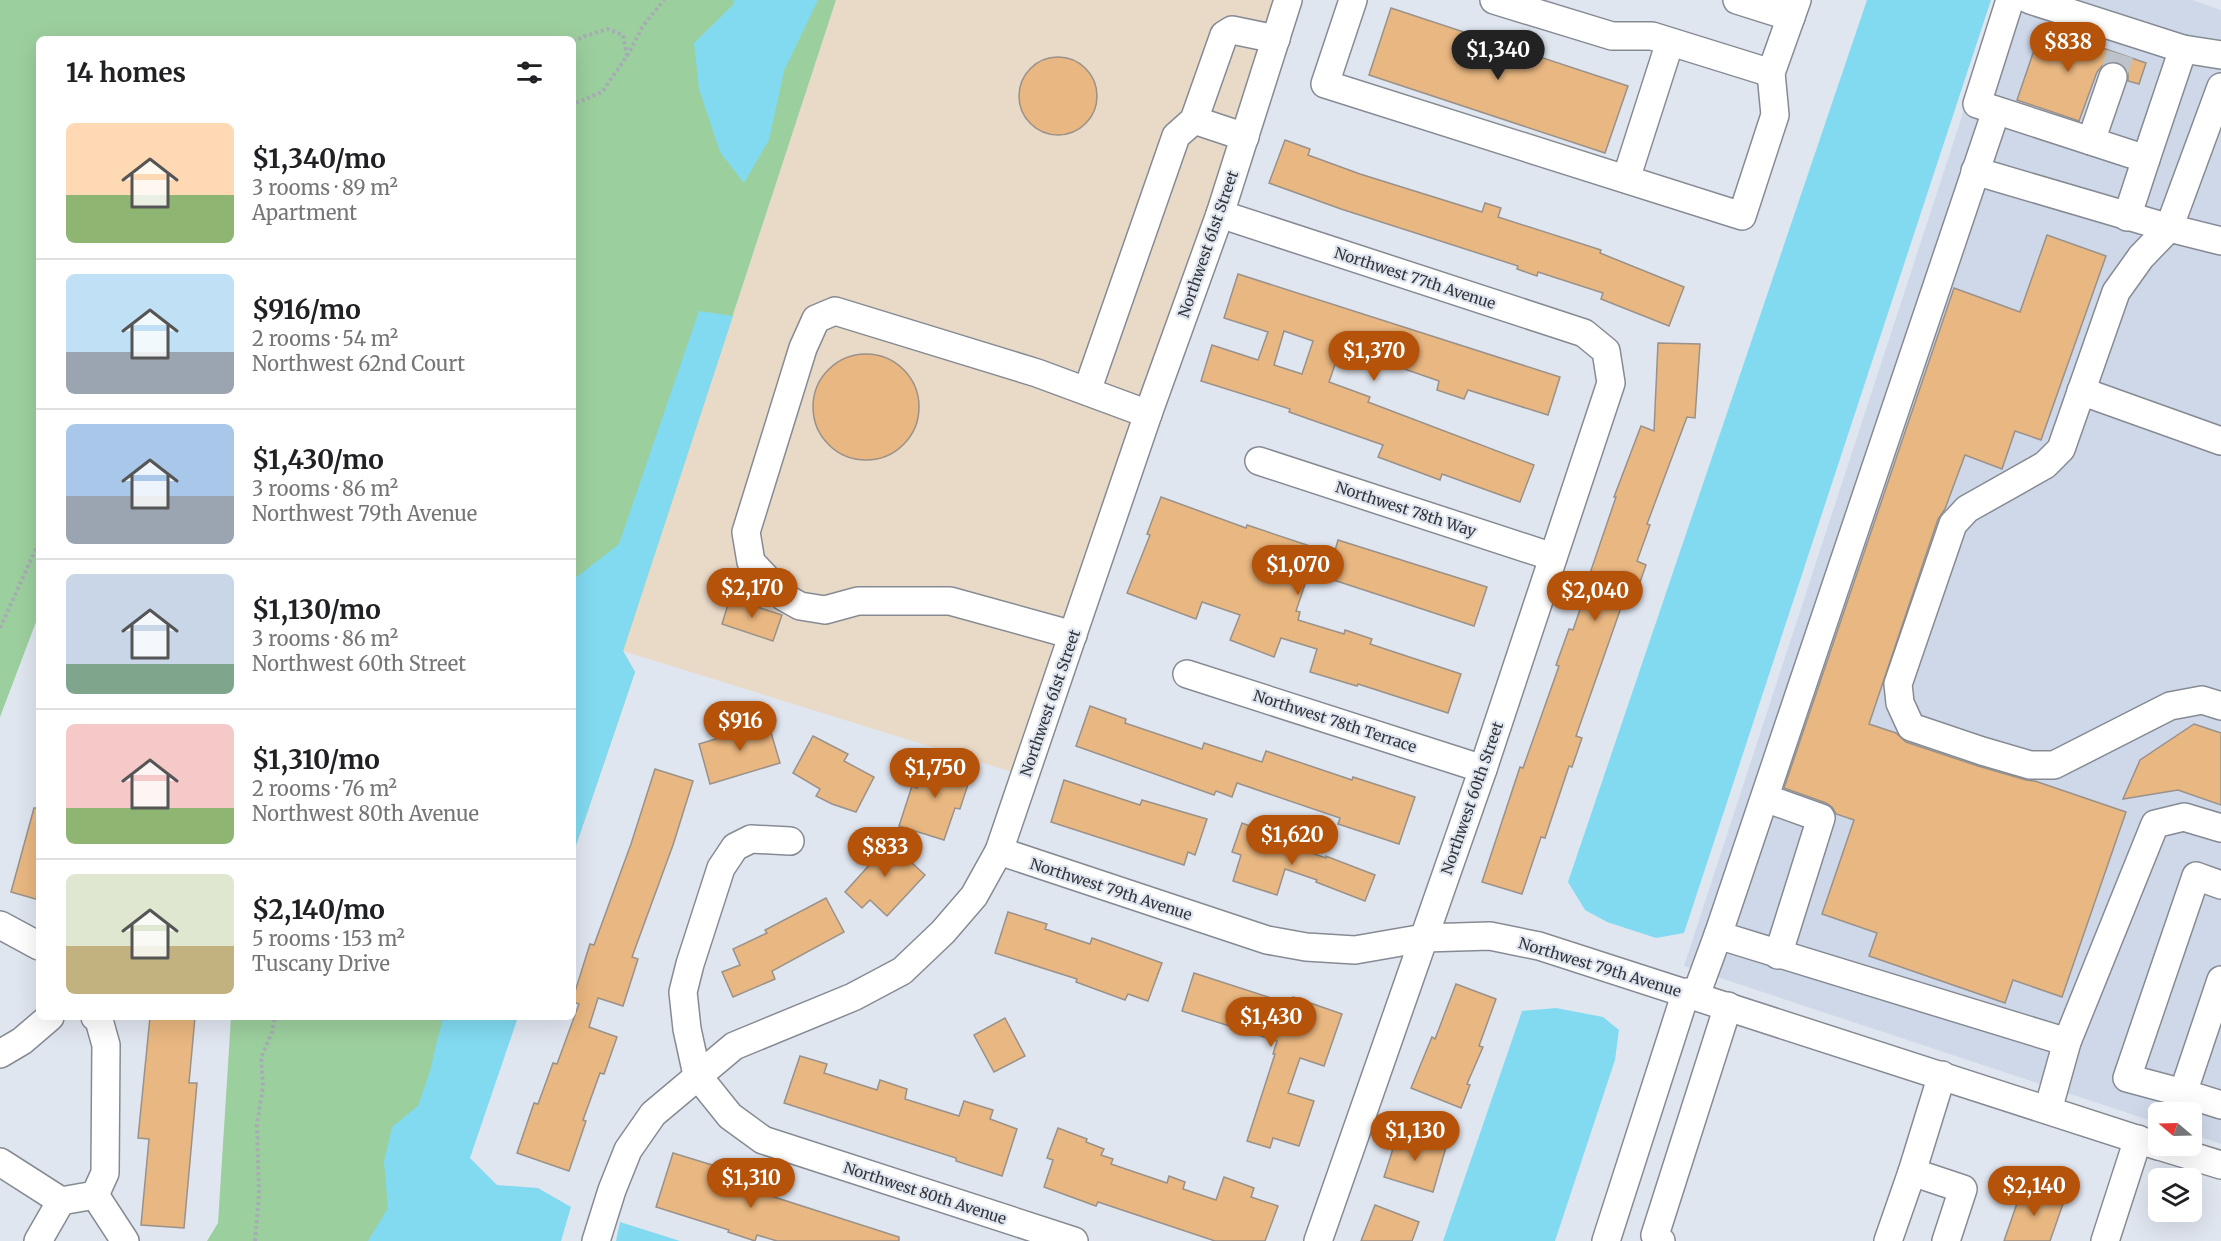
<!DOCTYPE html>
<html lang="en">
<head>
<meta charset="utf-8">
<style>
	body { margin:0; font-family:Merriweather,serif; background:#f2f2f2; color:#202124; height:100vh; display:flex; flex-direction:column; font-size:22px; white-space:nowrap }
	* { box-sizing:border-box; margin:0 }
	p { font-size:20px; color:#757577 }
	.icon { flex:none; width:33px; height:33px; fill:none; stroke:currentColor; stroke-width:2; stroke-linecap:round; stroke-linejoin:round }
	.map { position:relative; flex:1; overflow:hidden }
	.details { position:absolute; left:36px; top:36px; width:540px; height:984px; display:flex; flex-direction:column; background:#fff; border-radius:9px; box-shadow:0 6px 24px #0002 }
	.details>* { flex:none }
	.needle { width:39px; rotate:289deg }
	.controls { position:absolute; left:2148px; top:1102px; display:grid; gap:12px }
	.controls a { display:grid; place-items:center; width:54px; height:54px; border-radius:9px; background:#fff; box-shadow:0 6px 24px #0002; font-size:30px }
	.price { position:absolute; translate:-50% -51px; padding:0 14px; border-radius:21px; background:#b45309; color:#fff; font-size:20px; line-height:39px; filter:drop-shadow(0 2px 3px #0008) }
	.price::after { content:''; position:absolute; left:50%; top:36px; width:18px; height:14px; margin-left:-9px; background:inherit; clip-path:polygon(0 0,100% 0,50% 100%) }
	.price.active { background:#222; color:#fff }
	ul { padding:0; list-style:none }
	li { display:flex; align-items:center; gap:18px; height:150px; padding:0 30px }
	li+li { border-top:2px solid #e0e0e0 }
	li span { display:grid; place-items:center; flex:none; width:168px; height:120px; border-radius:9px; color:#555 }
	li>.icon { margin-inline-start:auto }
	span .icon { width:72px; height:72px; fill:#fffc; stroke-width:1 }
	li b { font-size:26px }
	h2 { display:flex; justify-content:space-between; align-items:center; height:72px; padding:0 30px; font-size:26px }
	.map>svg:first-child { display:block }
</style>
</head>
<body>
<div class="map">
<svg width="2221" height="1241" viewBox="0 0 2221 1241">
	<rect width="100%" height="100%" fill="#e0e6f0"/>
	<!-- built -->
	<path fill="#cfd8e9" d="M2000,0H2192L2221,10V1144L2192,1134V1113H2158V1123L1684,966Z"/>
	<!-- industrial -->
	<path fill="#e9d9c7" d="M836,0H1288L1025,776L623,651Z"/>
	<!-- green -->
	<g fill="#9ccf9e">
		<path d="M0,0H836L623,651L635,672L573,854V39H39V614L0,717Z"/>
		<path d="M231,1017H518L414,1241H207L218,1223Z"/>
	</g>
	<!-- water -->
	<g fill="#82daf1">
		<path d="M734,0H818L784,71L769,140L744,183L720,152L699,89L694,43L733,5Z"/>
		<path d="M1867,0H1991L1684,933L1656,938L1607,922L1585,910L1568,882Z"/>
		<path d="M699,311L733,316L623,651L635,672L573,854V578L578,576L619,544Z"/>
		<path d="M1556,1008L1603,1017L1619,1030L1615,1060L1555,1241H1443L1522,1011Z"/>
		<path d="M443,1017H518L470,1158L497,1185L538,1188L571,1207L561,1241H368L388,1208L384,1162L392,1127L418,1106L430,1071Z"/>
		<path d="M620,1222L680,1241H616Z"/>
	</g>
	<!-- building -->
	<g fill="#e9b781" stroke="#99918a" stroke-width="1.5" fill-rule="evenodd">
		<path d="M1391,8L1628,86L1605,153L1369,75Z"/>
		<path d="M2042,27L2146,63L2139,84L2128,81V73L2125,67L2119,62H2111L2103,65L2097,72L2079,121L2017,100Z"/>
		<circle cx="1058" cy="96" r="39"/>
		<path d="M1285,140L1310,149L1308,155L1360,174L1482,212L1485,203L1501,208L1498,217L1601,250L1600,253L1684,287L1669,326L1601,299L1603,293L1538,272L1537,276L1517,269L1518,266L1341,209L1269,183Z"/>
		<path d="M2047,235L2106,256L2041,440L2015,431L2002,469L1965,455L1945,509L1938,519L1869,724L1896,733L1906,742L1978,766L2026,780L2035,781L2126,812L2062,997L2013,980L2005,1003L1869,956L1877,933L1822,914L1854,820L1836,814L1832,807L1826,803L1784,788L1954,288L2020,312Z"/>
		<path d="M1238,274L1560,377L1548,415L1468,390L1464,399L1437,390L1439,381L1341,347L1329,382L1370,397L1368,402L1534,465L1520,502L1442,474L1440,480L1378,457L1383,445L1289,412L1290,409L1201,381L1212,345L1258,360L1268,332L1224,318ZM1284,331L1313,341L1302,374L1274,365Z"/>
		<path d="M1658,343L1700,344L1695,418L1687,417L1647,524L1650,525L1637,561L1646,565L1639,585L1630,582L1576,736L1582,738L1572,767L1569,766L1545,838L1541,837L1522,894L1482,882L1520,767L1523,768L1559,666L1556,665L1569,629L1573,630L1589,583L1587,582L1616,497H1614L1641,426L1654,431Z"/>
		<circle cx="866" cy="407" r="53"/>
		<path d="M1161,497L1246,528L1247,525L1334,554L1338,540L1487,587L1474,626L1309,572L1296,611L1300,612L1298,620L1344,634L1345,630L1372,639L1370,644L1461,674L1448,713L1358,684L1357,686L1310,672L1317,649L1281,638L1274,657L1230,640L1240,615L1202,602L1196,619L1127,593L1150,535L1147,534Z"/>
		<path d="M730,598L782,615L773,641L722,624Z"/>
		<path d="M1090,706L1126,719L1125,723L1202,749L1204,743L1262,762L1266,751L1352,780L1353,777L1415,797L1399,844L1338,824L1340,818L1237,783L1232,797L1216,791L1214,795L1076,746Z"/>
		<path d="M767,719L780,763L710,784L699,744L742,731L740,727Z"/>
		<path d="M2194,724L2221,733V805L2178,790L2123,799L2140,760Z"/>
		<path d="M813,736L848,754L844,761L874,777L856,812L832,804L816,796L820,789L793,773Z"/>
		<path d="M927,758L972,772L960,809L955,808L944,840L899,826L912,786L917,788Z"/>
		<path d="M655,769L693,781L673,845L632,957L638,959L623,1006L598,998L589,1027L617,1037L604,1074L600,1073L583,1120L586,1121L569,1171L517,1153L534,1103L538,1104L553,1063L557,1064L579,1004L573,1002V998L590,944L594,945L631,844Z"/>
		<path d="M1064,780L1140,805L1142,800L1207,819L1195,855L1188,852L1184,865L1051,822Z"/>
		<path d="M34,808H39V900L11,892Z"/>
		<path d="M1242,823L1263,831L1261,836L1326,858V856L1375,875L1365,901L1316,882L1317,880L1285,869L1277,895L1233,881L1241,855L1232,852Z"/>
		<path d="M883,836L925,875L887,916L870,900L862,908L845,892L873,861L866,854Z"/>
		<path d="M826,898L844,932L772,971L775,979L733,997L722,972L740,965L733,949L767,933L765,930Z"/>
		<path d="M1008,912L1047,924L1045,929L1090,944L1092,938L1162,963L1148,1001L1128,994L1125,1000L1076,982L1077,979L995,953Z"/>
		<path d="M1194,973L1290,1004L1293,997L1342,1014L1324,1066L1300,1058L1288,1093L1314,1101L1299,1146L1273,1138L1270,1148L1247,1141L1275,1054H1273L1277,1041L1182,1011Z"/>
		<path d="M1456,984L1496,999L1479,1046L1483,1047L1467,1084L1470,1085L1461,1108L1411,1088L1432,1037L1435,1039Z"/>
		<path d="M150,1017H195L189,1083H197L184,1228L141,1225L149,1139L138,1138Z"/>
		<path d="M1005,1018L1025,1056L994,1072L974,1035Z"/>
		<path d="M800,1056L827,1064L824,1073L877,1090L880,1080L907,1089L905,1099L959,1116L964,1101L993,1110L990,1119L1017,1129L1002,1176L956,1161V1158L784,1103Z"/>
		<path d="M1058,1128L1087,1139L1086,1142L1104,1149L1101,1155L1113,1159L1111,1164L1167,1183L1169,1176L1185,1182L1183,1189L1216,1200L1224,1177L1254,1188L1251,1197L1278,1206L1265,1241H1215L1098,1202L1096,1206L1044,1187L1053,1160L1047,1158Z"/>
		<path d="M1398,1133L1446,1147L1433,1192L1384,1177Z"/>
		<path d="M673,1153L722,1168L718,1179L899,1237V1241H777L757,1235L755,1241L728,1232L729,1230L656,1207Z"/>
		<path d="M2023,1186L2064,1201L2050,1241H2004Z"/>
		<path d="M1375,1205L1419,1222L1412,1241H1361Z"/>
	</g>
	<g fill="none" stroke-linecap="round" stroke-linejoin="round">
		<!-- minor-tunnel -->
		<path stroke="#bdc3cb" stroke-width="27" stroke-dasharray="27 14" stroke-linecap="butt" d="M2113,77L2120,54"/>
		<defs>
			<g id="minor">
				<path d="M1353,0L1325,84L1742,216L1775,115L1771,73L1797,0"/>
				<path d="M1494,0L1612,36H1652L1771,73"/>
				<path d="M1737,0L1791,17"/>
				<path d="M2010,0L1977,104L2146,159L2183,49L2221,55"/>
				<path d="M2030,0L2183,49"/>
				<path d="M1194,120L1245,137"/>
				<path d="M2091,141L2113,77"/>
				<path d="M1975,171L2169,228L2221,87"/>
				<path d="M1626,179L1670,42"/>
				<path d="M1220,214L1584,333L1606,351L1611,383L1483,769L1318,1241"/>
				<path d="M2127,217L2146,159"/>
				<path d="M2221,241L2169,228L2141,257L2116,292L2061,449L2045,465L1967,509L1953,524L1898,684L1900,703L1911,727L1982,751L2030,765H2054L2170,706L2202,700L2221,706"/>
				<path d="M1087,391L1176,136L1194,120L1224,35L1232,30L1276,39"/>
				<path d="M2081,391L2221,441"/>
				<path d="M1259,461L1553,557"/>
				<path d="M1073,635L950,601H858L825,610L800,606L784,597L751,562L746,532L803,348L816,319L835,311L1037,373L1148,414"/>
				<path d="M1187,674L1483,769"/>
				<path d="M1765,798L1821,818L1778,955"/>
				<path d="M790,841L751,839L735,847L721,868L690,964L683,992L687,1029L697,1075L730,1116L763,1140L1074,1241"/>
				<path d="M999,851L1267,940L1306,947L1355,950L1424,938L1490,936L1539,946L2158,1146"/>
				<path d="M0,925L39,946"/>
				<path d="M1718,935L1996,111"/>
				<path d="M2221,980L2183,1093L2221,1105"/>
				<path d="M1696,995L1718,935L2067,1042L2048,1110"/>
				<path d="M2067,1042L2155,824L2184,817L2221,828"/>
				<path d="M0,1054L22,1041L50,1017"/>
				<path d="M1942,1075L1912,1172L1963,1189L1946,1241"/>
				<path d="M2177,1113L2183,1093L2127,1078L2196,876L2221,885"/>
				<path d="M2159,1146L2221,1165"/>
				<path d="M0,1162L61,1201L95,1195L105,1173L106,1045L99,1020L95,1017"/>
				<path d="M95,1195L125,1241"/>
				<path d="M38,1241L61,1201"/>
				<path d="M596,1241L612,1190L628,1150L653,1114L734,1046L853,997L902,971L943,932L974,896L999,851L1148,414L1220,214L1288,0"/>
				<path d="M1606,1241L1686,992"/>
				<path d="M1661,1241L1655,1235L1728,1006"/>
				<path d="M1888,1241L1912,1172"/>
				<path d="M2105,1241L2138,1139"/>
			</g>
		</defs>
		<!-- minor casing -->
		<use href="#minor" stroke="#868b93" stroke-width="30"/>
		<!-- path -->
		<g stroke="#a7acb4" stroke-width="4" stroke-dasharray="3 3" stroke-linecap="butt">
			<path d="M573,42L585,36L608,29L623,35L627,56L602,92L573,104"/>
			<path d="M627,56L643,26L664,0"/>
			<path d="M0,628L39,542"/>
			<path d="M255,1241L259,1195L257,1125L263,1086L261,1058L272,1032L275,1017"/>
		</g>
		<!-- minor -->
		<use href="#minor" stroke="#fff" stroke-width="27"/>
	</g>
	<g text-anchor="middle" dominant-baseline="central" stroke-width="4.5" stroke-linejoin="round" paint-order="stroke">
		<!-- street labels -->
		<g font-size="15" fill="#333539" stroke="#e0e6f0">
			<text transform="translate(1208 244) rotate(-71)">Northwest 61st Street</text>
			<text transform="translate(1415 278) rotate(18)">Northwest 77th Avenue</text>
			<text transform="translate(1406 509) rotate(18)">Northwest 78th Way</text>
			<text transform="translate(1050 703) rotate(-71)">Northwest 61st Street</text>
			<text transform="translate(1335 721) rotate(18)">Northwest 78th Terrace</text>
			<text transform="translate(1472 798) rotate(-71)">Northwest 60th Street</text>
			<text transform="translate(1111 889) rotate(18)">Northwest 79th Avenue</text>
			<text transform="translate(1600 967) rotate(17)">Northwest 79th Avenue</text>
			<text transform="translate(925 1193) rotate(18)">Northwest 80th Avenue</text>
		</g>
	</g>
</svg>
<div class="controls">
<a><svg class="needle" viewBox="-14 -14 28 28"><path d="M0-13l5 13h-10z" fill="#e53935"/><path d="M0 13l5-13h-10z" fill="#757577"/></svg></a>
<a><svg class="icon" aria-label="layers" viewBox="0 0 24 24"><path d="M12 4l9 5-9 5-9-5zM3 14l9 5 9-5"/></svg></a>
</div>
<b class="price" style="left:2068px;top:73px">$838</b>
<b class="price active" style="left:1498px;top:81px">$1,340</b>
<b class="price" style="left:1374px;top:382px">$1,370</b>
<b class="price" style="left:1298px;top:596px">$1,070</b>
<b class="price" style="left:752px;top:619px">$2,170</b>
<b class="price" style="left:1595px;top:622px">$2,040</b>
<b class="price" style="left:740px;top:752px">$916</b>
<b class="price" style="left:935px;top:799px">$1,750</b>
<b class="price" style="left:1292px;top:866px">$1,620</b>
<b class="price" style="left:885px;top:878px">$833</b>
<b class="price" style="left:1271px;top:1048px">$1,430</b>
<b class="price" style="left:1415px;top:1162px">$1,130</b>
<b class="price" style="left:751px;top:1209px">$1,310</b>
<b class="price" style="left:2034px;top:1217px">$2,140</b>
<section class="details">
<h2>14 homes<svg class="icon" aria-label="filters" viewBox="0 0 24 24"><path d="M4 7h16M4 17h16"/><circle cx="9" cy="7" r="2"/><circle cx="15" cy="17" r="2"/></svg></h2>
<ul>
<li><span style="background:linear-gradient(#ffd9b3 60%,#8fb573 0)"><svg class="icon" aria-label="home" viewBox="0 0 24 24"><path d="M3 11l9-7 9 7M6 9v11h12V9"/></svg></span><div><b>$1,340/mo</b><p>3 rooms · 89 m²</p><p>Apartment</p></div></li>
<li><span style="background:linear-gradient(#bfe0f5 65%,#9aa5b1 0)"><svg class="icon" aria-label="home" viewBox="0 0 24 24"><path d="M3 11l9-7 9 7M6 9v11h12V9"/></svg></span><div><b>$916/mo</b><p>2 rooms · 54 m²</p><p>Northwest 62nd Court</p></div></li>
<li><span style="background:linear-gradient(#a9c7e8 60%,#9aa5b1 0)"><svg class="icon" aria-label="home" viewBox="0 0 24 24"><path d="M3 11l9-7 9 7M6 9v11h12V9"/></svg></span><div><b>$1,430/mo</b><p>3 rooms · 86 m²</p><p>Northwest 79th Avenue</p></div></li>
<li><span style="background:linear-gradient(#c9d6e8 75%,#7fa58c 0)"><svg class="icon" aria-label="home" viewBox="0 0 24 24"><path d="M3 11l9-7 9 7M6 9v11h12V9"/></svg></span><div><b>$1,130/mo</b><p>3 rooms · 86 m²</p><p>Northwest 60th Street</p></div></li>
<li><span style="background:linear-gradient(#f6c9c9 70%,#8fb573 0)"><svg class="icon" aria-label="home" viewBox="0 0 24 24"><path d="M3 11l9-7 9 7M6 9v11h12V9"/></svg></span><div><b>$1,310/mo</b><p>2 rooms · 76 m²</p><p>Northwest 80th Avenue</p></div></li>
<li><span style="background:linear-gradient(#dfe7d0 60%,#c2b280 0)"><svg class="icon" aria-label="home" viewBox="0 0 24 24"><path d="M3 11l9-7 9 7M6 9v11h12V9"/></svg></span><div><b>$2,140/mo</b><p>5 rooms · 153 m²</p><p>Tuscany Drive</p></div></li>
</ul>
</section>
</div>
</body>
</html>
